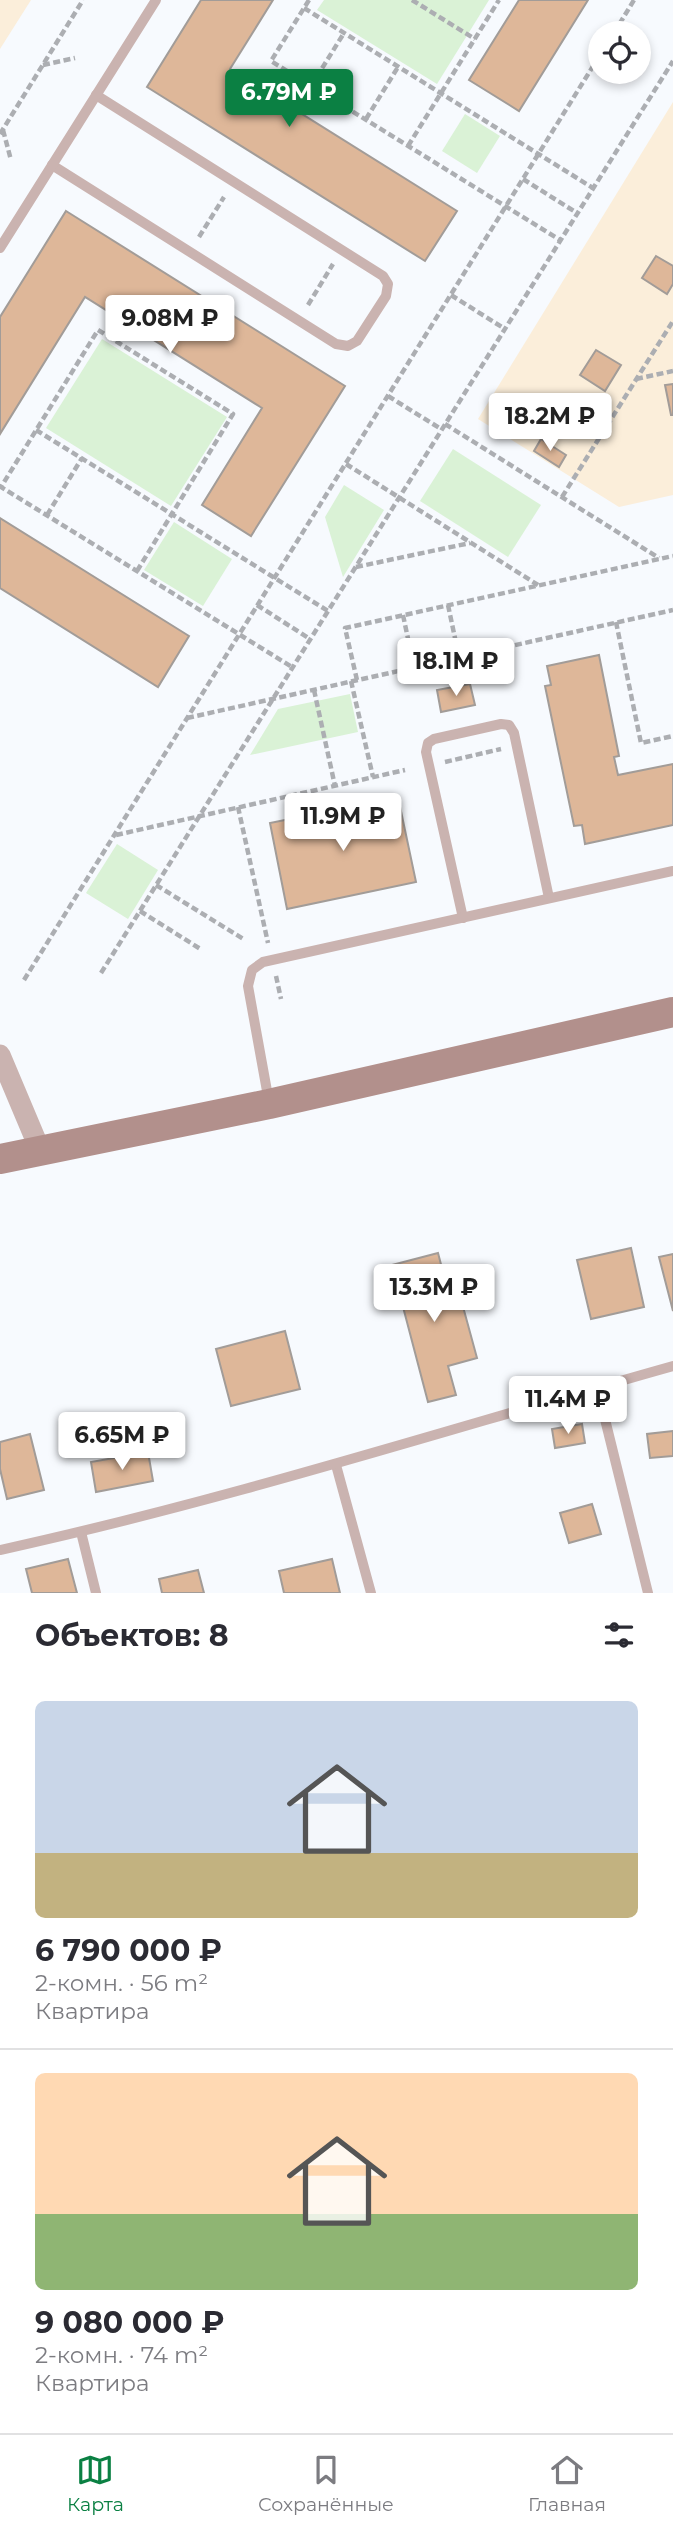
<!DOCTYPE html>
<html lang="ru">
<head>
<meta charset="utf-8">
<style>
	body { margin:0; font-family:Montserrat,sans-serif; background:#f2f2f3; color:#2b2b33; height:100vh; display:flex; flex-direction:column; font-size:26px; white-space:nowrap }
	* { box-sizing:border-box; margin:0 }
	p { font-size:23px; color:#7c7c81 }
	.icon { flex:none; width:38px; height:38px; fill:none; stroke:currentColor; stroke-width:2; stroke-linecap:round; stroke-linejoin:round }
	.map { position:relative; height:1593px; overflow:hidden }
	.side { display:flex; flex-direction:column; background:#fff; flex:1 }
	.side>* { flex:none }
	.fabs { position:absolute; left:588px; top:21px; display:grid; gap:14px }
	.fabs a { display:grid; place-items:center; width:63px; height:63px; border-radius:50%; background:#fff; box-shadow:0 4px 10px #0003; font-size:35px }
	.price { position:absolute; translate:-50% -60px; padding:0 16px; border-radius:7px; background:#fff; color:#222; font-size:23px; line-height:46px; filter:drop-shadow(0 2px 4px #0008) }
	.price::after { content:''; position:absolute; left:50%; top:42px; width:21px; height:16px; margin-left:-10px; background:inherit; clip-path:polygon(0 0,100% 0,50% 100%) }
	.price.active { background:#0b8043; color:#fff }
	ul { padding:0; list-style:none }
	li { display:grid; align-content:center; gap:14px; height:371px; padding:0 35px }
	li+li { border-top:2px solid #e1e1e2 }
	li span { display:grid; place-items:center; height:217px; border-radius:10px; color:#555 }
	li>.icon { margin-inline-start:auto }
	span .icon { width:126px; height:126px; fill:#fffc; stroke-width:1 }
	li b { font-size:30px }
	h2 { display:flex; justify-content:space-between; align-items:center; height:84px; padding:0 35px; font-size:30px }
	.dock { display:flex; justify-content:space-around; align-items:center; height:98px; border-top:2px solid #e1e1e2; background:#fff; font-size:19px; color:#7c7c81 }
	.dock a { display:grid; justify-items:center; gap:4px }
	.dock .active { color:#0b8043 }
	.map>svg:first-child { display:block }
</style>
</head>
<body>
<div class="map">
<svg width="673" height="1593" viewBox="0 0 673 1593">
	<rect width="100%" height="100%" fill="#f7fafe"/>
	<!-- education -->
	<g fill="#fbeeda">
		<path d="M0,0H31L0,49Z"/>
		<path d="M673,102V495L619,507L478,419Z"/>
	</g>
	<!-- green -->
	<g fill="#daf2d6">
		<path d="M324,0H489L437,84L317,10Z"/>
		<path d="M465,114L500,136L477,173L442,151Z"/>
		<path d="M102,339L227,417L171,506L46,428Z"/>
		<path d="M453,449L541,505L508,557L420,501Z"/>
		<path d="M344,485L384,510L343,577L325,517Z"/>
		<path d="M174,522L232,559L203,606L144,570Z"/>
		<path d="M350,694L358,732L250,755L278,709Z"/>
		<path d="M117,844L158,870L128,919L86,893Z"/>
	</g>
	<!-- building -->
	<g fill="#deb799" stroke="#a29c98" stroke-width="2">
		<path d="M201,0H273L230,69L457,211L425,261L147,87Z"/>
		<path d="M519,0H588L519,111L469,80Z"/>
		<path d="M66,211L345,386L251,536L202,505L262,408L85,297L0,434V317Z"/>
		<path d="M656,256L673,266V284L667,294L642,278Z"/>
		<path d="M596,350L621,365L605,391L580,375Z"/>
		<path d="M673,384V415H671L665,385Z"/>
		<path d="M541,439L566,455L559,467L534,451Z"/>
		<path d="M0,518L189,636L158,687L0,588Z"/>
		<path d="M599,655L619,756L614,757L618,775L673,764V825L585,844L582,825L574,826L545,686L551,685L547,666Z"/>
		<path d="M470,684L475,705L441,712L437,690Z"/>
		<path d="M398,797L416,882L287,909L270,823Z"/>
		<path d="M631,1248L644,1307L591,1319L577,1260Z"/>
		<path d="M438,1253L452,1306L462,1303L477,1358L448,1366L456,1395L428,1402L392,1265Z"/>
		<path d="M673,1254V1311L659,1257Z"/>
		<path d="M285,1331L300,1389L231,1406L216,1349Z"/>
		<path d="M582,1424L585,1443L555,1448L552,1429Z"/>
		<path d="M673,1431V1456L650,1458L647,1434Z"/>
		<path d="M30,1434L44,1490L7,1499L0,1469V1442Z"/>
		<path d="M148,1452L153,1481L96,1492L91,1462Z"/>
		<path d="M592,1504L601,1534L569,1543L560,1513Z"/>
		<path d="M68,1559L77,1593H32L26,1569Z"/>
		<path d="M332,1559L340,1593H284L279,1571Z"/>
		<path d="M198,1570L204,1593H162L159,1579Z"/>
	</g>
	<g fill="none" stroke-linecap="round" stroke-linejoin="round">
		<!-- path -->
		<g stroke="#acaeb2" stroke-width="4.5" stroke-dasharray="7 3.5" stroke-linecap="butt">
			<path d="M309,0L271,61L560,240"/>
			<path d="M412,0L475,39"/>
			<path d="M304,8L593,188"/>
			<path d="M614,33L634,0"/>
			<path d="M43,65L75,58"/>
			<path d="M311,86L344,33"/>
			<path d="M366,119L398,67"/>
			<path d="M3,130L11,160"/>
			<path d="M0,134L83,0"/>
			<path d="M408,146L499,0"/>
			<path d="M523,179L577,213"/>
			<path d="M199,237L224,197"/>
			<path d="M451,295L505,329"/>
			<path d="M308,305L333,264"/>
			<path d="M636,379L673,371"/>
			<path d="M388,396L441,429"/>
			<path d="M445,424L659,558"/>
			<path d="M36,430L328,611"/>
			<path d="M346,464L538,585"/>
			<path d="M562,497L673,321"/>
			<path d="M47,515L82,458"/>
			<path d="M356,567L470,543"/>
			<path d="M137,571L233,414L98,330L1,487L292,667"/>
			<path d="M257,605L310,639"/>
			<path d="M448,605L459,657"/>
			<path d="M403,615L414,667"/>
			<path d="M616,622L641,743L673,736"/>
			<path d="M357,680L345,628L673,556"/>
			<path d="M351,681L373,777"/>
			<path d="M314,690L335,786"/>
			<path d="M187,718L673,610"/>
			<path d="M445,762L501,749"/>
			<path d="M238,807L268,943"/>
			<path d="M116,835L405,770"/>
			<path d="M156,885L245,940"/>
			<path d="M140,911L202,950"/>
			<path d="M101,973L673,61"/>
			<path d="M276,976L281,999"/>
			<path d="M24,980L600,55"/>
		</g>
		<!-- lane -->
		<g stroke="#cab3b0" stroke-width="10">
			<path d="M52,165L336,344L348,346L357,341L386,296L388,284L383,276L96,95"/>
			<path d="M0,248L156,0"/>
			<path d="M463,918L426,752L428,743L434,739L501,724L509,725L514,733L549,898"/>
			<path d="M269,1102L248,986L252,970L263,962L673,871"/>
			<path d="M597,1387L648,1593"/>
			<path d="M336,1465L371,1593"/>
			<path d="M81,1532L96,1593"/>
			<path d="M0,1550C228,1500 449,1429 673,1366"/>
		</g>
		<!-- street -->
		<path stroke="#cab3b0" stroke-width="21" d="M0,1055L40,1150"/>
		<!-- secondary -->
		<path stroke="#b2908c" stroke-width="30" d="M0,1159L269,1104L673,1012"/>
	</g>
</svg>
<div class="fabs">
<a><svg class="icon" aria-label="locate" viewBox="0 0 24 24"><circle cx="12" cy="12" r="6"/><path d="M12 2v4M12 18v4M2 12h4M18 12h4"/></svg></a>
</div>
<b class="price active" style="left:289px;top:129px">6.79M ₽</b>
<b class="price" style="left:170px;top:355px">9.08M ₽</b>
<b class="price" style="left:550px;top:453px">18.2M ₽</b>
<b class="price" style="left:456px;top:698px">18.1M ₽</b>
<b class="price" style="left:343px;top:853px">11.9M ₽</b>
<b class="price" style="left:434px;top:1324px">13.3M ₽</b>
<b class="price" style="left:568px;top:1436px">11.4M ₽</b>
<b class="price" style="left:122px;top:1472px">6.65M ₽</b>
</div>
<section class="side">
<h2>Объектов: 8<svg class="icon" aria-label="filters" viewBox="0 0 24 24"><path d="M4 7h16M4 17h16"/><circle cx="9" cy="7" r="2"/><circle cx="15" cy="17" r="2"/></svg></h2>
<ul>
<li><span style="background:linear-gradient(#c9d6e8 70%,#c2b280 0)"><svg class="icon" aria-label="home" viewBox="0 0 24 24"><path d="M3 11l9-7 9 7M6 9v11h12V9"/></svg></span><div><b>6 790 000 ₽</b><p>2-комн. · 56 m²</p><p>Квартира</p></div></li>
<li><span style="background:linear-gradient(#ffd9b3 65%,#8fb573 0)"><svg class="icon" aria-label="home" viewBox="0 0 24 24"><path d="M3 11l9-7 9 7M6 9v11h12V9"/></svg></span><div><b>9 080 000 ₽</b><p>2-комн. · 74 m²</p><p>Квартира</p></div></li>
</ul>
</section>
<nav class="dock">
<a class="active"><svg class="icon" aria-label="map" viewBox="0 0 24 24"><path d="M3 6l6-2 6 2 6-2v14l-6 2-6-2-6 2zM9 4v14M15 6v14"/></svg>Карта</a>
<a><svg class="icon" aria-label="saved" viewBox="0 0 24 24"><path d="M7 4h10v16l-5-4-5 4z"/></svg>Сохранённые</a>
<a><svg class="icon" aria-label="home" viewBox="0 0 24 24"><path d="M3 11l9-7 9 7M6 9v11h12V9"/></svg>Главная</a>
</nav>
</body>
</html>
